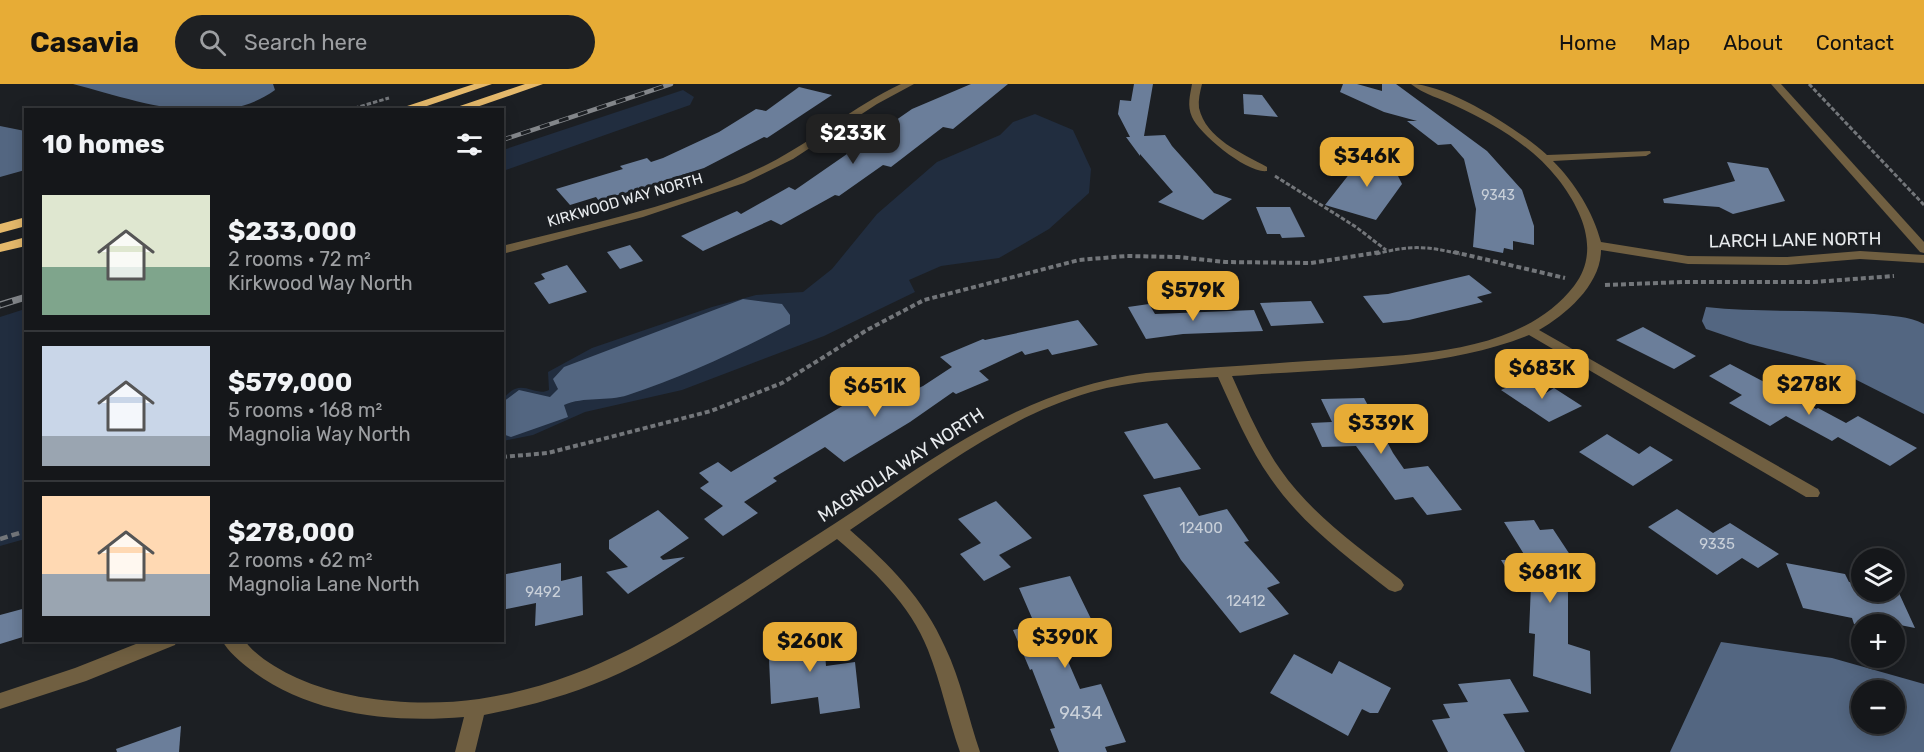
<!DOCTYPE html>
<html lang="en">
<head>
<meta charset="utf-8">
<style>
	body { margin:0; font-family:Rubik,sans-serif; background:#1e2023; color:#f1f3f6; height:100vh; display:flex; flex-direction:column; font-size:22px; white-space:nowrap }
	* { box-sizing:border-box; margin:0 }
	p { font-size:20px; color:#9d9fa2 }
	.icon { flex:none; width:33px; height:33px; fill:none; stroke:currentColor; stroke-width:2; stroke-linecap:round; stroke-linejoin:round }
	.map { position:relative; flex:1; overflow:hidden }
	.sheet { position:absolute; left:24px; top:24px; width:480px; height:534px; display:flex; flex-direction:column; background:#15171a; border-radius:0px; box-shadow:0 3px 15px #0003,0 0 0 2px #343639 }
	.sheet>* { flex:none }
	.tools { position:absolute; left:1851px; top:464px; display:grid; gap:12px }
	.tools a { display:grid; place-items:center; width:54px; height:54px; border-radius:50%; background:#15171a; box-shadow:0 3px 15px #0003,0 0 0 2px #343639; font-size:30px }
	.price { position:absolute; translate:-50% -51px; padding:0 14px; border-radius:12px; background:#e7ac36; color:#111; font-size:20px; line-height:39px; filter:drop-shadow(0 2px 3px #0008) }
	.price::after { content:''; position:absolute; left:50%; top:36px; width:18px; height:14px; margin-left:-9px; background:inherit; clip-path:polygon(0 0,100% 0,50% 100%) }
	.price.on { background:#222; color:#fff }
	ul { padding:0; list-style:none }
	li { display:flex; align-items:center; gap:18px; height:150px; padding:0 18px }
	li+li { border-top:2px solid #343639 }
	li span { display:grid; place-items:center; flex:none; width:168px; height:120px; border-radius:0px; color:#555 }
	li>.icon { margin-inline-start:auto }
	span .icon { width:72px; height:72px; fill:#fffc; stroke-width:1 }
	li b { font-size:26px }
	h2 { display:flex; justify-content:space-between; align-items:center; height:72px; padding:0 18px; font-size:26px }
	header { display:flex; align-items:center; gap:36px; box-sizing:border-box; height:84px; padding:0 30px; background:#e7ac36; color:#111 }
	header strong { font-size:28px }
	nav { display:flex; gap:33px; margin-inline-start:auto; font-size:21px }
	.search { width:420px; height:54px; background:#1e2023; display:flex; align-items:center; gap:15px; box-sizing:border-box; padding:0 21px; border-radius:33px; color:#9d9fa2; font-size:22px }
	.map>svg:first-child { display:block }
</style>
</head>
<body>
<header>
<strong>Casavia</strong>
<div class="search"><svg class="icon" aria-label="search" viewBox="0 0 24 24"><circle cx="10" cy="10" r="6"/><path d="M15 15l6 6"/></svg>Search here</div>
<nav><a>Home</a><a>Map</a><a>About</a><a>Contact</a></nav>
</header>
<div class="map">
<svg width="1924" height="668" viewBox="0 0 1924 668">
	<rect width="100%" height="100%" fill="#1c1f23"/>
	<!-- green -->
	<g fill="#212d3f">
		<path d="M683,6L694,13L690,21L503,87V66Z"/>
		<path d="M1035,30L1073,46L1091,85L1089,109L1049,145L999,174L941,182L909,196L915,208L824,252L682,306L585,328L533,351L503,357V314C506,312 511,306 515,305C526,300 538,312 549,306L548,288L592,264L712,223L756,211L803,208L832,185L877,130L937,78L1000,51L1013,38Z"/>
		<path d="M25,225V455L0,462V233Z"/>
	</g>
	<!-- water -->
	<g fill="#536681" fill-rule="evenodd">
		<path d="M73,0H273L275,6C217,48 135,16 73,0Z"/>
		<path d="M0,42L25,47V86L0,93Z"/>
		<path d="M743,215L782,220L790,231V240C740,266 681,294 628,311C607,318 584,312 564,321L568,333L511,353L503,350V318L519,306L550,313L558,305L553,295L564,283Z"/>
		<path d="M1706,223C1762,229 1818,225 1874,230C1892,232 1908,232 1924,240V330L1823,279L1750,260L1706,245L1702,237Z"/>
		<path d="M1721,558L1832,574L1924,600V668H1670ZM1862,606H1894V639H1862Z"/>
	</g>
	<!-- building -->
	<g fill="#6b7e9a">
		<path d="M971,0H1008L953,45L943,43L891,83L883,81L839,112L835,111L781,141L771,136L703,167L681,152L737,127L741,130L789,103L795,106L912,25Z"/>
		<path d="M1134,0H1153L1144,52L1165,51L1172,62L1214,109L1232,115L1203,136L1158,118L1173,108L1140,70V72L1126,53H1130L1118,30L1120,16L1131,17Z"/>
		<path d="M1343,0H1357L1382,7V0H1396L1487,67L1522,106L1534,142V161L1513,157V166L1504,164L1503,169L1473,163L1476,125L1464,75L1451,60L1438,61L1407,37H1417L1384,28L1340,8Z"/>
		<path d="M799,3L832,11L767,54L764,53L704,84L599,117L596,113L570,121L556,105L623,85L620,82L647,74L651,78L663,74L719,48L756,25L766,27Z"/>
		<path d="M1243,10L1262,11L1278,33L1244,30Z"/>
		<path d="M1365,70H1377L1383,82H1393L1402,100L1376,136L1325,121Z"/>
		<path d="M1727,78L1768,84L1785,117L1733,130L1719,123L1664,119L1663,115L1735,97Z"/>
		<path d="M1256,123H1290L1305,153L1282,154L1280,150H1267Z"/>
		<path d="M630,161L643,177L620,185L607,168Z"/>
		<path d="M567,181L587,208L549,220L534,199L545,195L541,190Z"/>
		<path d="M1469,191L1492,209L1477,213L1483,218L1409,236L1383,239L1363,212L1388,210Z"/>
		<path d="M1311,217L1324,239L1271,242L1260,219Z"/>
		<path d="M1149,220L1155,230L1254,226L1263,247L1183,250L1146,255L1128,223Z"/>
		<path d="M1078,236L1098,261L1052,271L1048,265L1025,271L1022,267L979,287L989,296L956,310L953,308L910,338L844,378L825,363L773,394L777,397L744,418L758,429L723,452L704,435L723,422L700,404L709,398L699,389L718,378L731,388L866,308L875,314L895,301L908,309L923,302L952,283L940,273L983,255L985,256Z"/>
		<path d="M1643,243L1696,272L1674,285L1616,256Z"/>
		<path d="M1730,280L1816,325L1818,324L1846,339L1858,332L1917,364L1890,382L1838,353L1832,357L1786,332L1770,342L1729,319L1742,311L1709,292Z"/>
		<path d="M1525,295L1546,309L1554,304L1582,322L1549,338L1501,306Z"/>
		<path d="M1364,314L1393,369L1404,385L1428,382L1462,426L1427,431L1413,413L1395,416L1356,362L1322,363L1311,339L1332,338L1321,315Z"/>
		<path d="M1167,339L1201,385L1154,395L1124,348Z"/>
		<path d="M1607,350L1639,370L1650,362L1673,376L1633,402L1579,368Z"/>
		<path d="M1180,403L1199,432L1227,425L1249,457L1244,458L1280,499L1267,504L1289,530L1240,549L1181,476L1143,411Z"/>
		<path d="M996,417L1032,454L999,471L1011,483L984,497L960,470L981,459L958,435Z"/>
		<path d="M1677,425L1713,449L1730,439L1779,470L1758,484L1742,474L1717,491L1648,443Z"/>
		<path d="M658,426L689,454L660,473L663,476L685,473L628,510L606,488L628,483L609,465V456Z"/>
		<path d="M1534,436L1540,446L1553,445L1588,498L1568,499V560L1590,567L1591,610L1533,592L1535,550L1529,549L1531,501H1516L1501,476L1527,475L1504,438Z"/>
		<path d="M561,479V497L582,492L583,531L535,542L536,519L502,526V491Z"/>
		<path d="M1786,479L1845,490L1849,498L1862,500V507H1898L1915,544L1895,540H1854L1852,534L1803,524Z"/>
		<path d="M1070,492L1095,543L1057,552L1080,605L1101,600L1126,658L1105,663L1107,668H1059L1050,645L1055,644L1032,585L1030,586L1013,546L1035,541L1019,504Z"/>
		<path d="M26,524V552L0,560V531Z"/>
		<path d="M823,544L826,582L855,578L860,624L820,630L818,613L771,620L768,552Z"/>
		<path d="M1294,570L1332,590L1339,577L1391,604L1378,629H1370L1362,625L1348,652L1270,609Z"/>
		<path d="M1510,595L1529,628L1503,630L1525,668H1448L1432,636L1450,634L1443,620L1468,618L1458,600Z"/>
		<path d="M181,642L179,668H117L116,665Z"/>
	</g>
	<g fill="none" stroke-linecap="round" stroke-linejoin="round">
		<!-- path-far2 -->
		<g stroke="#73767a" stroke-width="3" stroke-dasharray="4.5 2" stroke-linecap="butt">
			<path d="M1809,0L1924,121"/>
			<path d="M348,26L389,14"/>
			<path d="M1275,92L1356,143L1386,166"/>
			<path d="M1376,170C1410,161 1426,162 1460,170"/>
		</g>
		<!-- path-far1 -->
		<g stroke="#73767a" stroke-width="4" stroke-dasharray="5 3" stroke-linecap="butt">
			<path d="M1454,168L1565,194"/>
			<path d="M1605,201L1683,198H1814L1894,192"/>
			<path d="M502,373L548,369L711,327L782,299L867,246L924,216L1079,176L1126,172L1178,173L1225,178L1311,179L1381,168"/>
		</g>
		<!-- path -->
		<path stroke="#73767a" stroke-width="4.5" stroke-dasharray="8 4" stroke-linecap="butt" d="M0,455L26,447"/>
		<!-- minor -->
		<g fill="#705f41" fill-rule="evenodd">
			<path d="M901,0H914L877,20L793,75L744,99L643,133L502,170V162C592,139 685,121 768,80C815,56 854,22 901,0Z"/>
			<path d="M1192,0H1202C1200,8 1198,16 1199,24C1206,55 1242,69 1267,83V87C1248,90 1199,50 1192,33C1187,21 1190,12 1192,0Z"/>
			<path d="M1411,0C1447,0 1520,46 1547,71L1650,67L1651,69L1646,72L1553,77C1575,99 1593,128 1601,158L1688,172L1787,173L1860,167L1924,171V179L1860,175L1787,181L1688,180L1601,166C1601,200 1567,230 1539,246L1818,405L1820,409L1818,413H1806L1529,251C1443,286 1324,285 1232,292C1246,323 1260,356 1280,385C1311,430 1358,463 1401,496L1404,501L1401,506L1395,508L1389,506C1347,473 1302,440 1271,395C1249,364 1234,328 1218,293C1176,295 1132,296 1091,308C1001,334 926,395 850,446C889,480 924,515 945,563C961,596 968,633 980,668H960C948,634 941,599 928,566C910,520 873,486 837,455C767,501 696,554 620,589C577,609 531,622 484,631L475,668H455L464,633C392,639 310,631 251,586C241,578 228,568 222,556C228,556 237,555 242,556C247,558 250,564 254,567C266,578 282,587 297,594C350,618 421,623 479,615C581,600 659,552 744,498C790,468 837,439 882,408C967,351 1042,303 1146,289C1200,284 1254,281 1308,277C1393,271 1517,276 1574,202C1601,167 1582,126 1558,95C1532,62 1493,39 1456,22C1442,15 1423,10 1411,0Z"/>
			<path d="M1771,0H1781L1924,158V169L1920,168Z"/>
			<path d="M146,556H177L175,561L86,597L0,625V609L75,584Z"/>
		</g>
		<!-- highway -->
		<g fill="#e5b96b" fill-rule="evenodd">
			<path d="M474,0H492L415,26H395Z"/>
			<path d="M525,0H543L468,26H448Z"/>
			<path d="M26,133V142L0,149V140Z"/>
			<path d="M26,153V162L0,168V160Z"/>
		</g>
		<defs>
			<path id="rail-far1" d="M502,56L671,0"/>
			<path id="rail" d="M0,221L26,213"/>
		</defs>
		<!-- rail-far1 casing -->
		<use href="#rail-far1" stroke="#83868a" stroke-width="4.5"/>
		<!-- rail casing -->
		<use href="#rail" stroke="#83868a" stroke-width="7"/>
		<!-- rail-far1 -->
		<use href="#rail-far1" stroke="#1c1f23" stroke-width="3" stroke-dasharray="10" stroke-linecap="butt"/>
		<!-- rail -->
		<use href="#rail" stroke="#1c1f23" stroke-width="4.5" stroke-dasharray="13" stroke-linecap="butt"/>
	</g>
	<g text-anchor="middle" dominant-baseline="central" stroke-width="6" stroke-linejoin="round" paint-order="stroke">
		<!-- far-number labels -->
		<g font-size="14" fill="#c9d0d9">
			<text x="1498" y="111">9343</text>
		</g>
		<!-- far-street labels -->
		<g font-size="15" fill="#e8ebee" stroke="#1c1f23">
			<text transform="translate(625 116) rotate(-16)">KIRKWOOD WAY NORTH</text>
		</g>
		<!-- number labels -->
		<g font-size="15" fill="#c9d0d9">
			<text x="1201" y="444">12400</text>
			<text x="1717" y="460">9335</text>
			<text x="543" y="508">9492</text>
			<text x="1246" y="517">12412</text>
		</g>
		<!-- street labels -->
		<g font-size="18" fill="#e8ebee" stroke="#1c1f23">
			<text transform="translate(1795 156) rotate(-1)">LARCH LANE NORTH</text>
			<text transform="translate(901 381) rotate(-33)">MAGNOLIA WAY NORTH</text>
		</g>
		<!-- near-number labels -->
		<g font-size="18" fill="#c9d0d9">
			<text x="1081" y="629">9434</text>
		</g>
	</g>
</svg>
<div class="tools">
<a><svg class="icon" aria-label="layers" viewBox="0 0 24 24"><path d="M12 4l9 5-9 5-9-5zM3 14l9 5 9-5"/></svg></a>
<a>+</a>
<a>−</a>
</div>
<b class="price on" style="left:853px;top:81px">$233K</b>
<b class="price" style="left:1367px;top:104px">$346K</b>
<b class="price" style="left:1193px;top:238px">$579K</b>
<b class="price" style="left:1542px;top:316px">$683K</b>
<b class="price" style="left:1809px;top:332px">$278K</b>
<b class="price" style="left:875px;top:334px">$651K</b>
<b class="price" style="left:1381px;top:371px">$339K</b>
<b class="price" style="left:1550px;top:520px">$681K</b>
<b class="price" style="left:1065px;top:585px">$390K</b>
<b class="price" style="left:810px;top:589px">$260K</b>
<section class="sheet">
<h2>10 homes<svg class="icon" aria-label="filters" viewBox="0 0 24 24"><path d="M4 7h16M4 17h16"/><circle cx="9" cy="7" r="2"/><circle cx="15" cy="17" r="2"/></svg></h2>
<ul>
<li><span style="background:linear-gradient(#dfe7d0 60%,#7fa58c 0)"><svg class="icon" aria-label="home" viewBox="0 0 24 24"><path d="M3 11l9-7 9 7M6 9v11h12V9"/></svg></span><div><b>$233,000</b><p>2 rooms · 72 m²</p><p>Kirkwood Way North</p></div></li>
<li><span style="background:linear-gradient(#c9d6e8 75%,#9aa5b1 0)"><svg class="icon" aria-label="home" viewBox="0 0 24 24"><path d="M3 11l9-7 9 7M6 9v11h12V9"/></svg></span><div><b>$579,000</b><p>5 rooms · 168 m²</p><p>Magnolia Way North</p></div></li>
<li><span style="background:linear-gradient(#ffd9b3 65%,#9aa5b1 0)"><svg class="icon" aria-label="home" viewBox="0 0 24 24"><path d="M3 11l9-7 9 7M6 9v11h12V9"/></svg></span><div><b>$278,000</b><p>2 rooms · 62 m²</p><p>Magnolia Lane North</p></div></li>
</ul>
</section>
</div>
</body>
</html>
